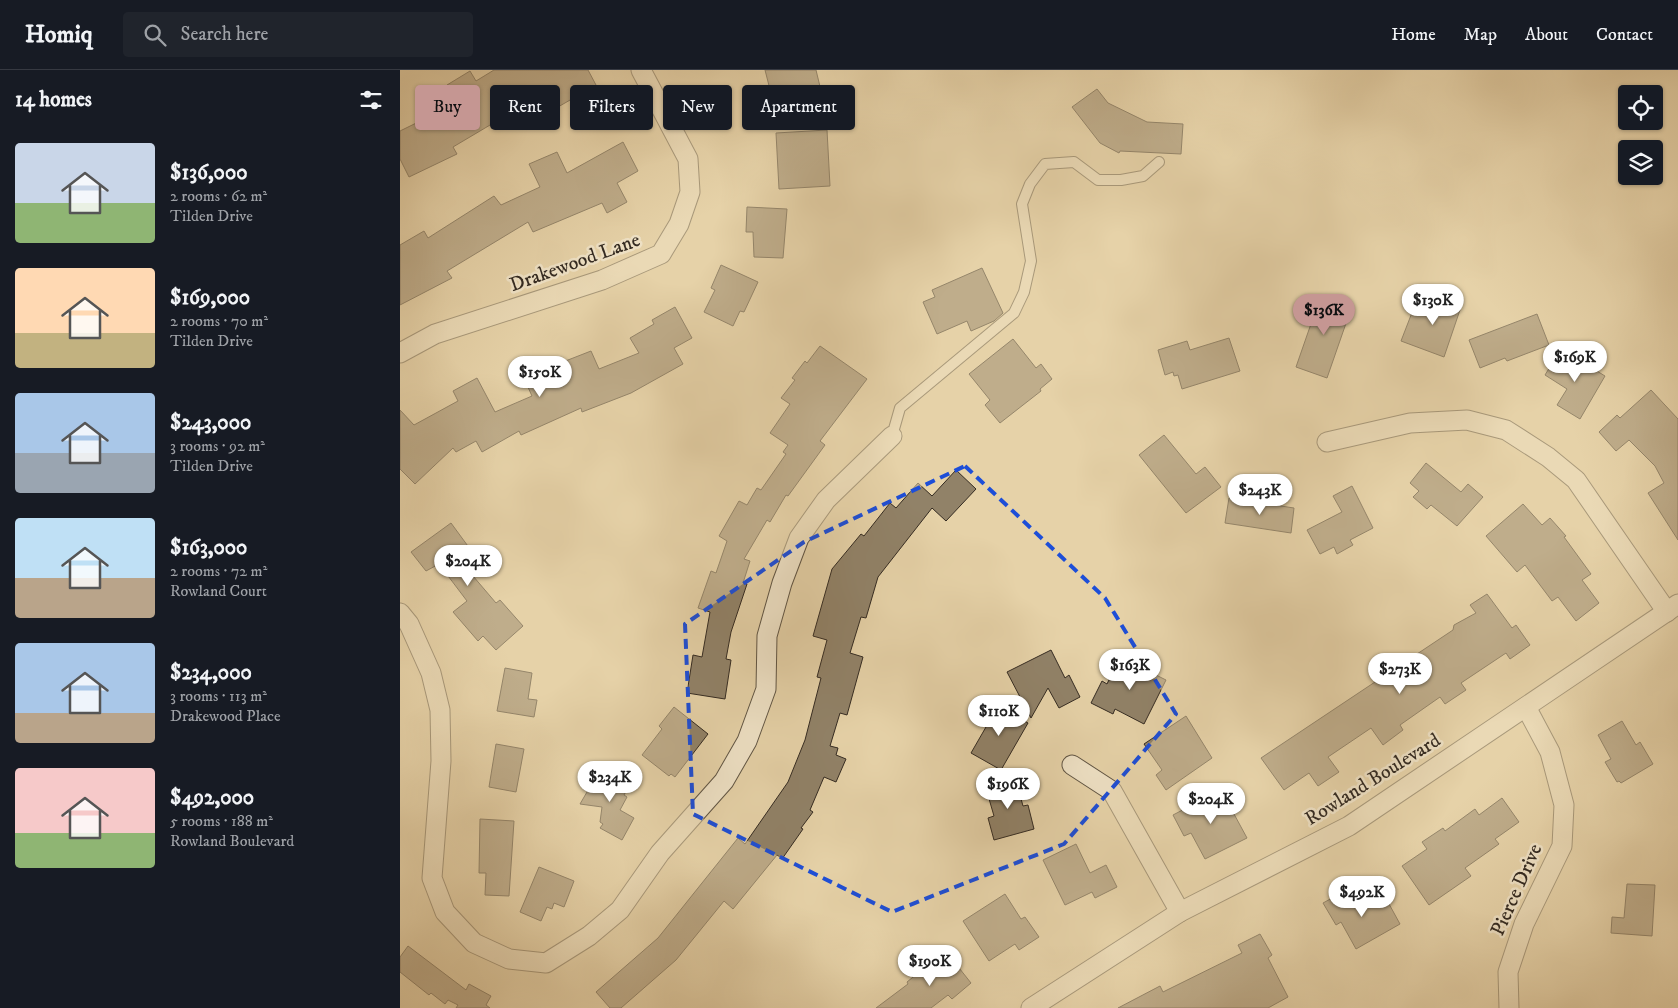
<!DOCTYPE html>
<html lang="en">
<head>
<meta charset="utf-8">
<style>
	body { margin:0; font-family:"IM FELL DW Pica",serif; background:#20242c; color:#f1f3f6; height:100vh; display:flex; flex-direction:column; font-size:19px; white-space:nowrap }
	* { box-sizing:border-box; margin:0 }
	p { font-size:16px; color:#9ea1a6 }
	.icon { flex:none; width:28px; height:28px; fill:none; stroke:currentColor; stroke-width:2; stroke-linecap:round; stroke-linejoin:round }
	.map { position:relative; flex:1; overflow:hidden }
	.details { display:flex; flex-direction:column; background:#171b24; width:400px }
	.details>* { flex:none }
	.top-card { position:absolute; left:15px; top:15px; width:475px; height:45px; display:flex; gap:10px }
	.fabs { position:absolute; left:1218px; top:15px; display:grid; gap:10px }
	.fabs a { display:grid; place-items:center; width:45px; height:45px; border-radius:5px; background:#171b24; box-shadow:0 1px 4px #0004; font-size:25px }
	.price { position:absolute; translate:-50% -42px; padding:0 11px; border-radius:18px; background:#fff; color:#222; font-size:16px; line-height:32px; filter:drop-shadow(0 1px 2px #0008) }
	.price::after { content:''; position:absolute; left:50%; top:30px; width:15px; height:11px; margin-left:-8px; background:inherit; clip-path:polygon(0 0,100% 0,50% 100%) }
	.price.on { background:#c59692; color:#111 }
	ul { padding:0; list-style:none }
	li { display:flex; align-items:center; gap:15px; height:125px; padding:0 15px }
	li span { display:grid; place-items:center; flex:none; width:140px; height:100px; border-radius:5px; color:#555 }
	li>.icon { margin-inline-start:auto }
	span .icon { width:60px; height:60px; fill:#fffc; stroke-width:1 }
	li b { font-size:21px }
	h2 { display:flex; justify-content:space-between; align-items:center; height:60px; padding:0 15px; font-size:21px }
	.tag { padding:0 18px; border-radius:5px; background:#171b24; box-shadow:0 1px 4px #0004; font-size:18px; line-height:45px }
	.tag.on { background:#c59692; color:#111 }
	header { display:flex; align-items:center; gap:30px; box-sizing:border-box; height:70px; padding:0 25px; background:#171b24; border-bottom:1px solid #363941 }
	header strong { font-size:24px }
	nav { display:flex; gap:28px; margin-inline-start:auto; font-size:18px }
	.search { width:350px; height:45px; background:#20242c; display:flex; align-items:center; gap:12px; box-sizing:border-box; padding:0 18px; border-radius:5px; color:#9ea1a6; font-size:19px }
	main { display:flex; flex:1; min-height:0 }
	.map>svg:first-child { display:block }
</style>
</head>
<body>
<header>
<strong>Homiq</strong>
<div class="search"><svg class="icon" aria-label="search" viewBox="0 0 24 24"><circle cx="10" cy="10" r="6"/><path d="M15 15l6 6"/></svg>Search here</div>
<nav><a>Home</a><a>Map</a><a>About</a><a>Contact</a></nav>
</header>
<main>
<section class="details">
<h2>14 homes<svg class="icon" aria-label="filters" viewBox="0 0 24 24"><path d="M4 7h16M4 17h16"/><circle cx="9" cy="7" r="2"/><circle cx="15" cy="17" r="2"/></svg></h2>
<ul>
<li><span style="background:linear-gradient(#c9d6e8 60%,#8fb573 0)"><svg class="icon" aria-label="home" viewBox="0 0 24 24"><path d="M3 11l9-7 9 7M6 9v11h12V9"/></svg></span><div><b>$136,000</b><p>2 rooms · 62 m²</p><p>Tilden Drive</p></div></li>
<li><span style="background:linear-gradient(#ffd9b3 65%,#c2b280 0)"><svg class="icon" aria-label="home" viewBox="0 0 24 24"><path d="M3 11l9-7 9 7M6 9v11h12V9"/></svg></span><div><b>$169,000</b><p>2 rooms · 70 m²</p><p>Tilden Drive</p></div></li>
<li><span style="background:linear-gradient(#a9c7e8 60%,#9aa5b1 0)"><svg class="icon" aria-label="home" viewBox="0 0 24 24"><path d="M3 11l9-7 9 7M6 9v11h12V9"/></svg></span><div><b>$243,000</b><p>3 rooms · 92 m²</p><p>Tilden Drive</p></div></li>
<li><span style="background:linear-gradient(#bfe0f5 60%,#b9a48a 0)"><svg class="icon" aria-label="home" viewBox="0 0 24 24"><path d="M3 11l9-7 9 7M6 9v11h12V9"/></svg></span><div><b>$163,000</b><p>2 rooms · 72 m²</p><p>Rowland Court</p></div></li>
<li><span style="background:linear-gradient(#a9c7e8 70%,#b9a48a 0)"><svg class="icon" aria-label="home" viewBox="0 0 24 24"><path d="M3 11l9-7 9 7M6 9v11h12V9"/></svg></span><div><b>$234,000</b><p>3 rooms · 113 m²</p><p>Drakewood Place</p></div></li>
<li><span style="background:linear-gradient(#f6c9c9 65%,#8fb573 0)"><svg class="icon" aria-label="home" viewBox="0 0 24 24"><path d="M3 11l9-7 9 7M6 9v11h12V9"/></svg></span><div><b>$492,000</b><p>5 rooms · 188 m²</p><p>Rowland Boulevard</p></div></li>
</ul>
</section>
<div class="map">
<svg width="1278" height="938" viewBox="0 0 1278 938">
	<rect width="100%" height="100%" fill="#e6d2a8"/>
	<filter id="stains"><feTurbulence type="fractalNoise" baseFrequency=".004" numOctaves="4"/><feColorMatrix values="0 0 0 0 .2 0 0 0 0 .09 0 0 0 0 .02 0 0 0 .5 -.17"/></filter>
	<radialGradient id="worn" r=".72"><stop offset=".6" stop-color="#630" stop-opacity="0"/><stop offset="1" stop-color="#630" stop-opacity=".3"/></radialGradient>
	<!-- building -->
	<g fill="#918268" stroke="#342b22">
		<path d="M94,0H188L196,15L158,37L149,20L53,77L57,84L9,107L0,89V61L57,33L47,15L70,1L76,11Z"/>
		<path d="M365,0H416L423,29L376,43Z"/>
		<path d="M697,19L708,33L747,52L783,54L781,84L720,81L719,83L700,73L672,37Z"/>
		<path d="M427,60L430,116L379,119L376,63Z"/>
		<path d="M223,72L238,101L217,113L227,132L207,143L202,133L133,162L128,152L47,201L52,208L0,235V175L24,161L28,168L94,126L101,135L140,117L129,94L157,82L167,103Z"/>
		<path d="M347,137L387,139L383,188L354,187L353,162H346Z"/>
		<path d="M321,195L358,212L344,242L340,241L333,256L304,242L315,220L311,218Z"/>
		<path d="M582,198L603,243L594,251L571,261L567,251L537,264L523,232L535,227L532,220Z"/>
		<path d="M1036,223L1062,234L1044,287L1001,271L1013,240L1027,245Z"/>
		<path d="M921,225L952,236L927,308L896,297Z"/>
		<path d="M275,237L292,268L274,278L283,294L231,323L182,342L181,338L121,365L119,361L82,382L76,371L56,382L53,378L15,414L0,399V340L14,355L58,331L53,321L77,308L95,342L132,326L122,304L143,295L145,299L191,281L199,299L239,283L230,268L254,254L252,250Z"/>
		<path d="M1137,244L1149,275L1107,291L1105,288L1080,298L1069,270Z"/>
		<path d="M829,268L840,301L782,319L778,305L774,306L773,302L765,305L758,280L787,271L790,280Z"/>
		<path d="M613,269L636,298L641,294L652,309L640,319L641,321L600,353L585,335L590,330L569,304Z"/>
		<path d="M420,276L467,309L420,371L425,375L388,426L386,425L370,452L367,450L344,489L350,491L343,513L347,514L331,562L326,589L331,590L325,629L287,623L293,585L302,587L310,542L298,538L311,501L316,503L327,471L319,466L339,431L347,435L357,418L361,420L386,384L383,382L388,375L370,363L390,334L381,328L395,310L392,308L405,291L407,293Z"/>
		<path d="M1161,279L1205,306L1180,349L1157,335L1167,319L1145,305Z"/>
		<path d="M1251,320L1278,349V470L1248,423L1264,413L1255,396L1229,370L1216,381L1199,362L1217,345L1220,348Z"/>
		<path d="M764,365L796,404L805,397L821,417L786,443L739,385Z"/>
		<path d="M1026,393L1061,422L1068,414L1083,427L1057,456L1031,435L1027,439L1013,427L1019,421L1010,413Z"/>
		<path d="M556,400L576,419L546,451L532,438L478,507L466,548L461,547L450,583L463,587L447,645L440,643L430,676L438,678L436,685L446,689L436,712L424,707L410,740L413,742L401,758L403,759L382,789L377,785L333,839L324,831L276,890L221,938H210L196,922L258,868L338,768L345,774L388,712L405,670L421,608L417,607L427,570L413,566L432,499L461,464L464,466L490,433L496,438L518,413L532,426Z"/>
		<path d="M952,416L973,458L950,470L953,475L937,484L934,477L920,484L907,460L942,442L933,426Z"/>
		<path d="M829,428L894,438L891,463L825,453Z"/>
		<path d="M1123,434L1142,455L1150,448L1166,466L1164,467L1191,504L1182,510L1199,533L1176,551L1158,527L1152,531L1125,495L1117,502L1086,466Z"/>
		<path d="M51,453L84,498L73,506L96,533L100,530L123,556L96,580L83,566L78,571L53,542L67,531L39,494L26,501L11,482Z"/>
		<path d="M1087,524L1112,558L1116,555L1130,575L1110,589L1106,583L1061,613L1066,620L1045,634L1040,627L1000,655L1003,660L983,675L971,658L928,687L939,702L918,716L909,703L884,720L861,688L1053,560L1054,555L1076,543L1070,535Z"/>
		<path d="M651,580L665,608L669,605L680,627L659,638L648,618L631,648L607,602Z"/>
		<path d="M720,587L766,610L744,654L715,639L713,644L691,633L702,611L707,614Z"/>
		<path d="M105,598L132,603L128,629L137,630L134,647L97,641Z"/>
		<path d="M594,634L628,653L601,700L571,683L586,657L582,655Z"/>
		<path d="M274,637L308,664L275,707L271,704L269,706L242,685L262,659L259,656Z"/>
		<path d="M786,646L812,688L766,720L756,705L762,700L744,674Z"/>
		<path d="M1222,651L1236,675L1240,672L1253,694L1221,713L1219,711L1217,712L1205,692L1211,689L1198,665Z"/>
		<path d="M96,674L124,679L116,722L89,717Z"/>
		<path d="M201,698L230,714L224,725L227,727L220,740L234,748L222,770L200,758L203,754L200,752L202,737L180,734Z"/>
		<path d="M615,707L623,736L628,735L634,759L594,770L588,748L594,746L585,715Z"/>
		<path d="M821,720L847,768L805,789L791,763L784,766L773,745Z"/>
		<path d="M1102,728L1119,752L1095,769L1099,774L1065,798L1071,806L1029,835L1002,796L1027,779L1022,772L1043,758L1045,761L1075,739L1079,745Z"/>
		<path d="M80,749L114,751L109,826L85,825L86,803H79Z"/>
		<path d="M676,774L690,803L706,795L717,817L695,828L692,822L665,835L643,790Z"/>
		<path d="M139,797L174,811L164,837L154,833L152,839L147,837L141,851L120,842Z"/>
		<path d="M1227,814L1255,815L1252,866L1211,863L1212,847L1224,848Z"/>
		<path d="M945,821L954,838L983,823L1000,854L956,879L941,852L936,855L923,833Z"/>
		<path d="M605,824L621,849L625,847L639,867L619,880L615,874L589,891L563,851Z"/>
		<path d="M860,864L872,885L868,888L888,927L868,938H718L760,916L763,922L842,883L838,875Z"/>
		<path d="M8,876L66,920L69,914L91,926L86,935L90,938H56L58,935L48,930L45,934L31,923L29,925L0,902V887Z"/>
		<path d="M548,884L571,913L552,929L548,925L531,938H476L508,914L507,912L523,899L526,902Z"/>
	</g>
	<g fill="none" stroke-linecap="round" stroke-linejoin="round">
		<defs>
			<path id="service" d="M492,366L500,338L614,243L624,222L631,191L622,134L630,114L645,94L674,92L698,110H721L743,106L759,92"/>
			<g id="minor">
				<path d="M0,283L35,264L202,210L261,184L279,154L290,122L288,89L241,0"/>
				<path d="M927,372L1010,353L1067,350L1106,360L1148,387L1176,410L1267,542"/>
				<path d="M0,543L9,554L31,603L40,640L41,691L32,808L45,842L74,873L109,889L146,893L189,866L220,840L260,783L324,711L347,671L366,619L367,566L382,513L399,468L426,430L492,366"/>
				<path d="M672,695L712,721L780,842"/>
				<path d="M631,938L780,842L949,756L1278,534"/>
				<path d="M1109,938L1108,902L1124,854L1162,776L1164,735L1150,682L1126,637"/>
			</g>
		</defs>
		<!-- service casing -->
		<use href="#service" stroke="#605544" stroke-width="12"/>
		<!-- minor casing -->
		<use href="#minor" stroke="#605544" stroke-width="21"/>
		<!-- service -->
		<use href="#service" stroke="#efe2c6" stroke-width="10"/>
		<!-- minor -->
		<use href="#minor" stroke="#efe2c6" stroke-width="19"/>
	</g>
	<!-- marked area -->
	<path d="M0 0H1278V938H0ZM565,396L705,528L776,644L664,774L492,842L293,744L285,554L404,472Z" fill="#e6d2a8" fill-opacity=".55" fill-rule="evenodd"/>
	<path fill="none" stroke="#1d4ed8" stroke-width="4" stroke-dasharray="10 6" stroke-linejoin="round" d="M565,396L705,528L776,644L664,774L492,842L293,744L285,554L404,472Z"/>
	<g text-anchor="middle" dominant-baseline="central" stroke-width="5" stroke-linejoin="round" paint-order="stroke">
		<!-- street labels -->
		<g font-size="20" fill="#342b22" stroke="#efe2c6">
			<text transform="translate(175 193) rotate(-20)">Drakewood Lane</text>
			<text transform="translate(973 710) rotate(-32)">Rowland Boulevard</text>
			<text transform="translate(1117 820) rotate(-66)">Pierce Drive</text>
		</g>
	</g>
	<rect width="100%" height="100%" filter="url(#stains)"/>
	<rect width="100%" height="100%" fill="url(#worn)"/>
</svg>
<div class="fabs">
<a><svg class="icon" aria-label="locate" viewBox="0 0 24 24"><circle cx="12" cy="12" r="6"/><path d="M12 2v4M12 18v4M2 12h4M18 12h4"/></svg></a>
<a><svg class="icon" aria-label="layers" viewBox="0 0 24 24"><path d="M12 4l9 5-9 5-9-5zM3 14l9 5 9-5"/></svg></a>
</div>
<b class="price" style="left:1033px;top:256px">$130K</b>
<b class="price on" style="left:924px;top:266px">$136K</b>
<b class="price" style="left:1175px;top:313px">$169K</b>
<b class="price" style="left:140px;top:328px">$150K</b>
<b class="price" style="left:860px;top:446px">$243K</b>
<b class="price" style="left:68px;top:517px">$204K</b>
<b class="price" style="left:730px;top:621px">$163K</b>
<b class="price" style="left:1000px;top:625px">$273K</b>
<b class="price" style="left:599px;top:667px">$110K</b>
<b class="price" style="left:210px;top:733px">$234K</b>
<b class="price" style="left:608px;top:740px">$196K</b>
<b class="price" style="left:811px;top:755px">$204K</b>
<b class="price" style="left:962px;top:848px">$492K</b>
<b class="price" style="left:530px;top:917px">$190K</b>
<div class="top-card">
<a class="tag on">Buy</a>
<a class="tag">Rent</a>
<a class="tag">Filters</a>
<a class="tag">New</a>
<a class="tag">Apartment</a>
</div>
</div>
</main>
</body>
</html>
